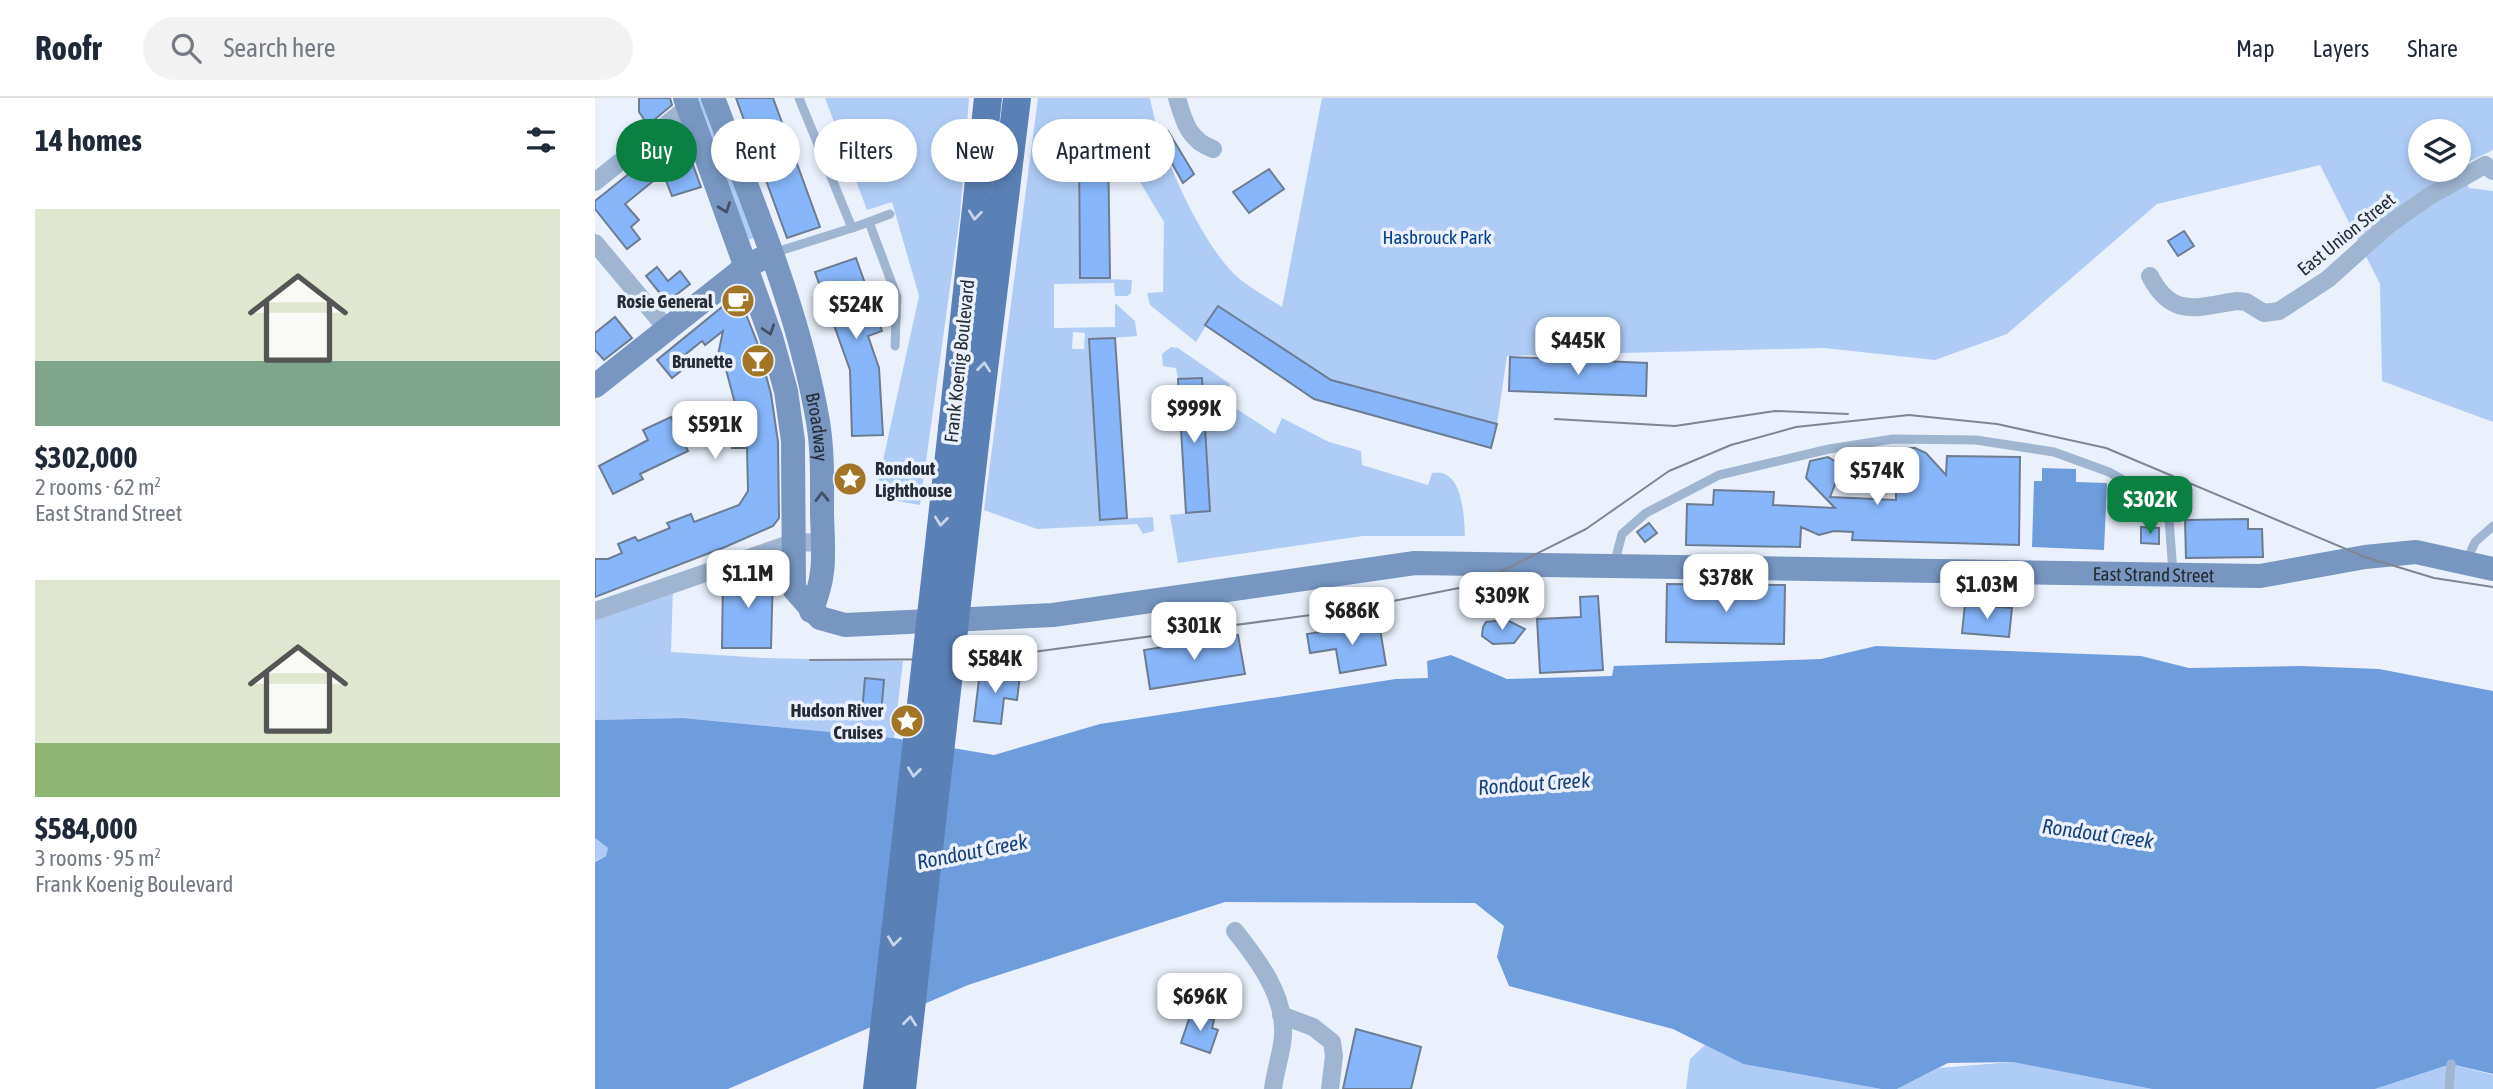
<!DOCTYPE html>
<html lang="en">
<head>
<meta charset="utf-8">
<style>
	body { margin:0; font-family:"Asap Condensed",sans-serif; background:#f2f2f3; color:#1f2937; height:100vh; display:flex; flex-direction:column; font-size:26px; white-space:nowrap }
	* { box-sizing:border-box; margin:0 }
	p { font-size:23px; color:#747a83 }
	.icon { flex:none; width:38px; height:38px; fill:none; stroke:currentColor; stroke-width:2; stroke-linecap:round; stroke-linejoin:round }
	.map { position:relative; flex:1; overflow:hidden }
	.sheet { display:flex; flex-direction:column; background:#fff; width:595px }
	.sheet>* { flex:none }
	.banner { position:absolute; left:21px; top:21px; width:665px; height:63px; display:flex; gap:14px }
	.buttons { position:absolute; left:1813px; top:21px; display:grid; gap:14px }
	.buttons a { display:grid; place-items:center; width:63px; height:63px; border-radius:50%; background:#fff; box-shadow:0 4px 10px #0003; font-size:35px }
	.price { position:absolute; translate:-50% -60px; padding:0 16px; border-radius:14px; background:#fff; color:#222; font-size:23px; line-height:46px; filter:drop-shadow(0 2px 4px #0008) }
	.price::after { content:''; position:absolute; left:50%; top:42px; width:21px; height:16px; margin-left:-10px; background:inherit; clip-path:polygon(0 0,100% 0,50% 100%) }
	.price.current { background:#0b8043; color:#fff }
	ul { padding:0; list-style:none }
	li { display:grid; align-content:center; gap:14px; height:371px; padding:0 35px }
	li span { display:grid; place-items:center; height:217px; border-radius:0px; color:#555 }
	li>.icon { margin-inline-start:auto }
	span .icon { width:126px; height:126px; fill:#fffc; stroke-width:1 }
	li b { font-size:30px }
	h2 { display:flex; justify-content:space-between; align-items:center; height:84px; padding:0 35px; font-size:30px }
	.pill { padding:0 24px; border-radius:32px; background:#fff; box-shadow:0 4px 10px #0003; font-size:24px; line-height:63px }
	.pill.current { background:#0b8043; color:#fff }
	header { display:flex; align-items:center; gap:42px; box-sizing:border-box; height:98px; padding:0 35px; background:#fff; border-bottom:2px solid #e0e1e3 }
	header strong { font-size:33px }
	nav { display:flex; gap:38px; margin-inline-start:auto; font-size:24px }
	.search { width:490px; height:63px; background:#f2f2f3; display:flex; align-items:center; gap:18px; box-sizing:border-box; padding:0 24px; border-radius:38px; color:#747a83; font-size:26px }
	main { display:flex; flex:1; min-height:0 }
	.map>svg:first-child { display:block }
</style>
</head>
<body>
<header>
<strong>Roofr</strong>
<div class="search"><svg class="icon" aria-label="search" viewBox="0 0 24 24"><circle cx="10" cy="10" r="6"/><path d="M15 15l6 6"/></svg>Search here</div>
<nav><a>Map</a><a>Layers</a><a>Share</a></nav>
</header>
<main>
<section class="sheet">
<h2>14 homes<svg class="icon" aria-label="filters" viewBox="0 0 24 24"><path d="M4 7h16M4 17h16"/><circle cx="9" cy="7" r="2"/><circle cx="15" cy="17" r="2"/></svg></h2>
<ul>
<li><span style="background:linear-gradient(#dfe7d0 70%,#7fa58c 0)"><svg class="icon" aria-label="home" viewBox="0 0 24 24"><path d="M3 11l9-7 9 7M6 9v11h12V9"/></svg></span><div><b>$302,000</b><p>2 rooms · 62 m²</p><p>East Strand Street</p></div></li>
<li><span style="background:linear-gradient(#dfe7d0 75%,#8fb573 0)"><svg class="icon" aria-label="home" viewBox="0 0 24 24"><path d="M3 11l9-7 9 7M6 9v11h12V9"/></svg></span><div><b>$584,000</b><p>3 rooms · 95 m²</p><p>Frank Koenig Boulevard</p></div></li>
</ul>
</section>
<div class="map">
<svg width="1898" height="991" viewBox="0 0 1898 991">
	<rect width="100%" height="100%" fill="#eaf1fc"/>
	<!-- green -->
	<g fill="#aeccf6" fill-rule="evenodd">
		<path d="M100,0H110L161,139L153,142Z"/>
		<path d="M230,0H374L365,117L325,407L280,399L324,198L297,104L272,112Z"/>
		<path d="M443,0H555C564,51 602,137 638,175C651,188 672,199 687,209L727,0H1898V52L1865,68L1874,90L1898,93V324L1787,283L1785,186L1725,67L1562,106L1412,236L1340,262L1229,250L912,258L902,326L736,282L623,208L601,244L555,207L552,195L568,194L569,124L536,69L513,66V45H484L485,180L537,182L536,195L532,198H520L519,185L459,186V230L520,229V205L540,223L542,238L494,242L505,422L558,419L559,433L548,436L542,426L442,431L389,412ZM1825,33H1864V72H1825ZM478,234L490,235L489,251H477Z"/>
		<path d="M576,249L583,250L635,286L628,302L680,336L687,320L734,344L766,353L767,367L833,387L837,375C868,369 869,418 870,438H768L583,465L575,417L615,413L607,280L583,281L581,270L568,268L567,256Z"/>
		<path d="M78,488L76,554L170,560L308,563L299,640L88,620L0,622V521Z"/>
		<path d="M0,740L13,750L11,758L0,763Z"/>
		<path d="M1110,947L1148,966L1286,991H1091L1095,961Z"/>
		<path d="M1417,964L1557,991H1302L1344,970Z"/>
		<path d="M1856,966L1898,977V991H1780Z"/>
	</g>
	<!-- water -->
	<g fill="#6e9dde">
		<path d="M1447,370L1481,371V384L1512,385L1509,452L1437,449L1439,383H1447Z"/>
		<path d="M1281,548L1546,558L1594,570L1706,568L1784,571L1898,593V976L1856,966L1780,991H1557L1417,964L1353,965L1302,991H1286L1148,966L1078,931L914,888L902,859L909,828L880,805L630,804L373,887L133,991H0V764L11,758L13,750L0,740V622L88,620L299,640L399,657L505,626L801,581L833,580L832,563L856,557L912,581L1017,578L1019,568L1226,561Z"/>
	</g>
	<!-- building -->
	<g fill="#87b7fa" stroke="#6b7c93" stroke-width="2">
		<path d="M44,0H75L77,7L53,27L44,14Z"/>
		<path d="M141,0H178L225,129L192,140Z"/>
		<path d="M573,33L599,76L588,85L562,39Z"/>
		<path d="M86,34L106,89L77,98L68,75L30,106L44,122L36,129L45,141L32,151L0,111V103Z"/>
		<path d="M484,45H513L515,180H485Z"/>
		<path d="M674,71L689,91L654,115L638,94Z"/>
		<path d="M1589,133L1599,148L1583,158L1573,143Z"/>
		<path d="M261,160L287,233L273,238L284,270L288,337L257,338L255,272L220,174Z"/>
		<path d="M62,169L73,183L85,173L95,186L72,204L51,178Z"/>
		<path d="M143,196L162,244L176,296L183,344L184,420L178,428L130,449L0,499V461H13L27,455L23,446L40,439L43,443L75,430L72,425L96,416L99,424L144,407L153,393L152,350H137L135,320H144L130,268L120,271L128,233L110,247L107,243L86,260L92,268L77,280L62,262Z"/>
		<path d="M623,208L736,282L902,326L896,350L719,301L610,227Z"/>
		<path d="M20,219L37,240L9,262L0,252V235Z"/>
		<path d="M520,240L532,420L505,422L494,241Z"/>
		<path d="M915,259L1052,265L1051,298L914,293Z"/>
		<path d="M607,280L615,413L591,415L583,281Z"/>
		<path d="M76,319L93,353L45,376L48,381L18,396L4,368L53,342L48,332Z"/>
		<path d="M1297,350H1320L1331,355L1351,377L1352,358L1425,359L1424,447L1257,442L1258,434L1239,433L1224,437L1206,429L1205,449L1091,447L1092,406L1118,407L1119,392L1179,394L1178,407L1240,410L1211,380L1215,363L1233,359L1241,364L1245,374L1235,399L1301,402V374H1297Z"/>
		<path d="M1653,421V431H1667L1668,459L1591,460L1590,422Z"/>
		<path d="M1054,425L1062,435L1050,444L1042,434Z"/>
		<path d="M1546,429L1564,430V446L1546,445Z"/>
		<path d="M173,468L178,473L176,550H127L128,481Z"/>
		<path d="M1072,486L1190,487L1189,546L1071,544Z"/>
		<path d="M1003,498L1008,572L945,575L942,521L986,519L985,499Z"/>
		<path d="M1370,506L1417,510L1414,539L1367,535Z"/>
		<path d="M900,523H914L930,531L919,545L898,546L887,538L888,529L891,524Z"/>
		<path d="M784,525L791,567L745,575L741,551L715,555L712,536Z"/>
		<path d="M643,537L650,576L555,591L549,552Z"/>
		<path d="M385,573L425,577L422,602L409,600L406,626L379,623Z"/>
		<path d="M270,580L289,582L286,616L267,614Z"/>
		<path d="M596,915L619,922L617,930L623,932L615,955L586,945Z"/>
		<path d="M761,931L826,949L816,991H748Z"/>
	</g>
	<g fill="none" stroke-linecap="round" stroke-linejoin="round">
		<!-- lane -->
		<g stroke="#9fb5d2" stroke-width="9">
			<path d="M274,124L295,116"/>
			<path d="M257,130L274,124L302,199L300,248"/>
			<path d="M178,155L257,130L204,0"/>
			<path d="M1872,462L1880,444L1898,428"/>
			<path d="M1019,467L1027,436L1051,415L1124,377L1234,351L1298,341L1381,342L1459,354L1514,374L1573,408L1578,474"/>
			<path d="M1854,991L1856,966"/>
		</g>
		<!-- street -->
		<g stroke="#9fb5d2" stroke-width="18">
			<path d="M582,0C589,23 593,42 618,51"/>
			<path d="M0,84L93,9"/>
			<path d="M0,145L72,231"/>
			<path d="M1555,178C1577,221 1602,209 1642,203L1651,204L1669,215L1684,213L1733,181L1792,128L1833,99L1890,67L1898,73"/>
			<path d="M0,513L200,444L228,445"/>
			<path d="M640,833C663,862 690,897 688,937C687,955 680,973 678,991"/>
			<path d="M686,917L718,929L737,944L739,958L735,991"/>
		</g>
		<!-- secondary -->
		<g stroke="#7797c2" stroke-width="24">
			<path id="s1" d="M90,0L176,239L191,293L198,343L199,491L225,520L250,527L458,517L820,465L1665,478L1770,459L1821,454L1898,471"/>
			<path id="s2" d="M118,0C158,106 204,212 223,324C228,354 227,384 227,415C228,454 232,476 216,513"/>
			<path d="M0,288L152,168L166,161"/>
		</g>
		<!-- primary -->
		<g stroke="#5a81b6" stroke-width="28">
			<path d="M357,331L393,0"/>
			<path d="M381,337L422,0"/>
			<path d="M282,991L307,775"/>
			<path d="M307,991L332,769"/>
		</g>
		<!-- tram -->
		<g stroke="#7f8690" stroke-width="2">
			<path d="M960,321L1080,328L1180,313L1253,316"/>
			<path d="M215,562L385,561L753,512L879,487L991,431L1074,373L1136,347L1201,329L1314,317L1402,326L1511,350L1770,459L1839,480L1898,489"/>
		</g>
		<!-- primary-bridge -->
		<g stroke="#5a81b6" stroke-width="28">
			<path d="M332,769L381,337"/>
			<path d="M307,775L357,331"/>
		</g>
	</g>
	<!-- one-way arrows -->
	<defs><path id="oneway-chevron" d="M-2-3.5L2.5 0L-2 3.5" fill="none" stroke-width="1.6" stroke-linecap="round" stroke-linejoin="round" transform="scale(1.75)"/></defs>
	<g stroke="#425167">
		<use href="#oneway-chevron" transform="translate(130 110) rotate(70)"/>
		<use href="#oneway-chevron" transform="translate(174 232) rotate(72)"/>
		<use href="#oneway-chevron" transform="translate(227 399) rotate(-91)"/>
	</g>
	<g stroke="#c6d5ea">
		<use href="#oneway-chevron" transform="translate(380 117) rotate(96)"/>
		<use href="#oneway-chevron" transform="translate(389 269) rotate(-84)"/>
		<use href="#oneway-chevron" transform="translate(346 423) rotate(96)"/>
		<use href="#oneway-chevron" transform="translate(319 674) rotate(97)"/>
		<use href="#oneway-chevron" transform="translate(299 843) rotate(97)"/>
		<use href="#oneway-chevron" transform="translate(315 923) rotate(-84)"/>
	</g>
	<!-- icons -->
	<defs>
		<symbol id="cafe-disc" viewBox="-11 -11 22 22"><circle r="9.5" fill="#a27527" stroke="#eaf1fc"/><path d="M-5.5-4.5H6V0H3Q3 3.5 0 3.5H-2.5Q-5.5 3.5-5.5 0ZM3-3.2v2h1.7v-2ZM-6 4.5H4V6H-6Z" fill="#fff"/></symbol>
		<symbol id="bar-disc" viewBox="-11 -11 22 22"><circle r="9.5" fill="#a27527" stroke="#eaf1fc"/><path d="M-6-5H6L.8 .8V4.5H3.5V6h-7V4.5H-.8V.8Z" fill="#fff"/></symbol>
		<symbol id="sight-disc" viewBox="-11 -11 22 22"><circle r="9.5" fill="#a27527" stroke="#eaf1fc"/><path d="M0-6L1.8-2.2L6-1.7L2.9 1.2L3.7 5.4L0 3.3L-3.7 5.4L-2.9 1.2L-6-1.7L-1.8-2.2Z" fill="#fff"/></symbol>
	</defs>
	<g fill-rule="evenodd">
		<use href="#cafe-disc" x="124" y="184" width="38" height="38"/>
		<use href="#bar-disc" x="144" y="244" width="38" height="38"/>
		<use href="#sight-disc" x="236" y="362" width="38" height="38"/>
		<use href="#sight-disc" x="293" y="604" width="38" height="38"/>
	</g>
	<g text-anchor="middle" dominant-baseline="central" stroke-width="7" stroke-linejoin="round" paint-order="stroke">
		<!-- street labels -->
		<g font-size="19" fill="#252c36" stroke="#eaf1fc">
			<text transform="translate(1751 136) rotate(-39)">East Union Street</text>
			<text transform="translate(364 263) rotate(-84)">Frank Koenig Boulevard</text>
			<text stroke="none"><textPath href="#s2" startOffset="346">Broadway</textPath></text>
			<text stroke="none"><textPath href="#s1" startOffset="1886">East Strand Street</textPath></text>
		</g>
		<!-- park labels -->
		<g font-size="19" fill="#00418d" stroke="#eaf1fc">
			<text x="842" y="139">Hasbrouck Park</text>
		</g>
		<!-- poi labels -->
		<g font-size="19" font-weight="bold" fill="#252c36" stroke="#eaf1fc" text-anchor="end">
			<text x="118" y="203">Rosie General</text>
			<text x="138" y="263">Brunette</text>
			<text x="280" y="370" text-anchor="start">Rondout<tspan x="280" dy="22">Lighthouse</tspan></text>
			<text x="288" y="612">Hudson River<tspan x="288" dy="22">Cruises</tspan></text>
		</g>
		<!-- water labels -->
		<g font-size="21" font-style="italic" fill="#15427d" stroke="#eaf1fc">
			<text transform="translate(939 685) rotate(-4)">Rondout Creek</text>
			<text transform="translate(1503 735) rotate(8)">Rondout Creek</text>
			<text transform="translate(377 753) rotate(-11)">Rondout Creek</text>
		</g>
	</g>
</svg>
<div class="buttons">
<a><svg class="icon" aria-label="layers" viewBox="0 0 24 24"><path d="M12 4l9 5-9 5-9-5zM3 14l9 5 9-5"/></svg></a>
</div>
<b class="price" style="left:261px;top:243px">$524K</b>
<b class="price" style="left:983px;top:279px">$445K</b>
<b class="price" style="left:599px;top:347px">$999K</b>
<b class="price" style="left:120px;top:363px">$591K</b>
<b class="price" style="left:1282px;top:409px">$574K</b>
<b class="price current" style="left:1555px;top:438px">$302K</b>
<b class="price" style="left:153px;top:512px">$1.1M</b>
<b class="price" style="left:1131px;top:516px">$378K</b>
<b class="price" style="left:1392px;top:523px">$1.03M</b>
<b class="price" style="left:907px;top:534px">$309K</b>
<b class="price" style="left:757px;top:549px">$686K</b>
<b class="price" style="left:599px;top:564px">$301K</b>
<b class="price" style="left:400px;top:597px">$584K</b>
<b class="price" style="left:605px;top:935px">$696K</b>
<div class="banner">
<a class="pill current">Buy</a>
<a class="pill">Rent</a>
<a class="pill">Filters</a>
<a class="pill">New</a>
<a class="pill">Apartment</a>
</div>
</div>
</main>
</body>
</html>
